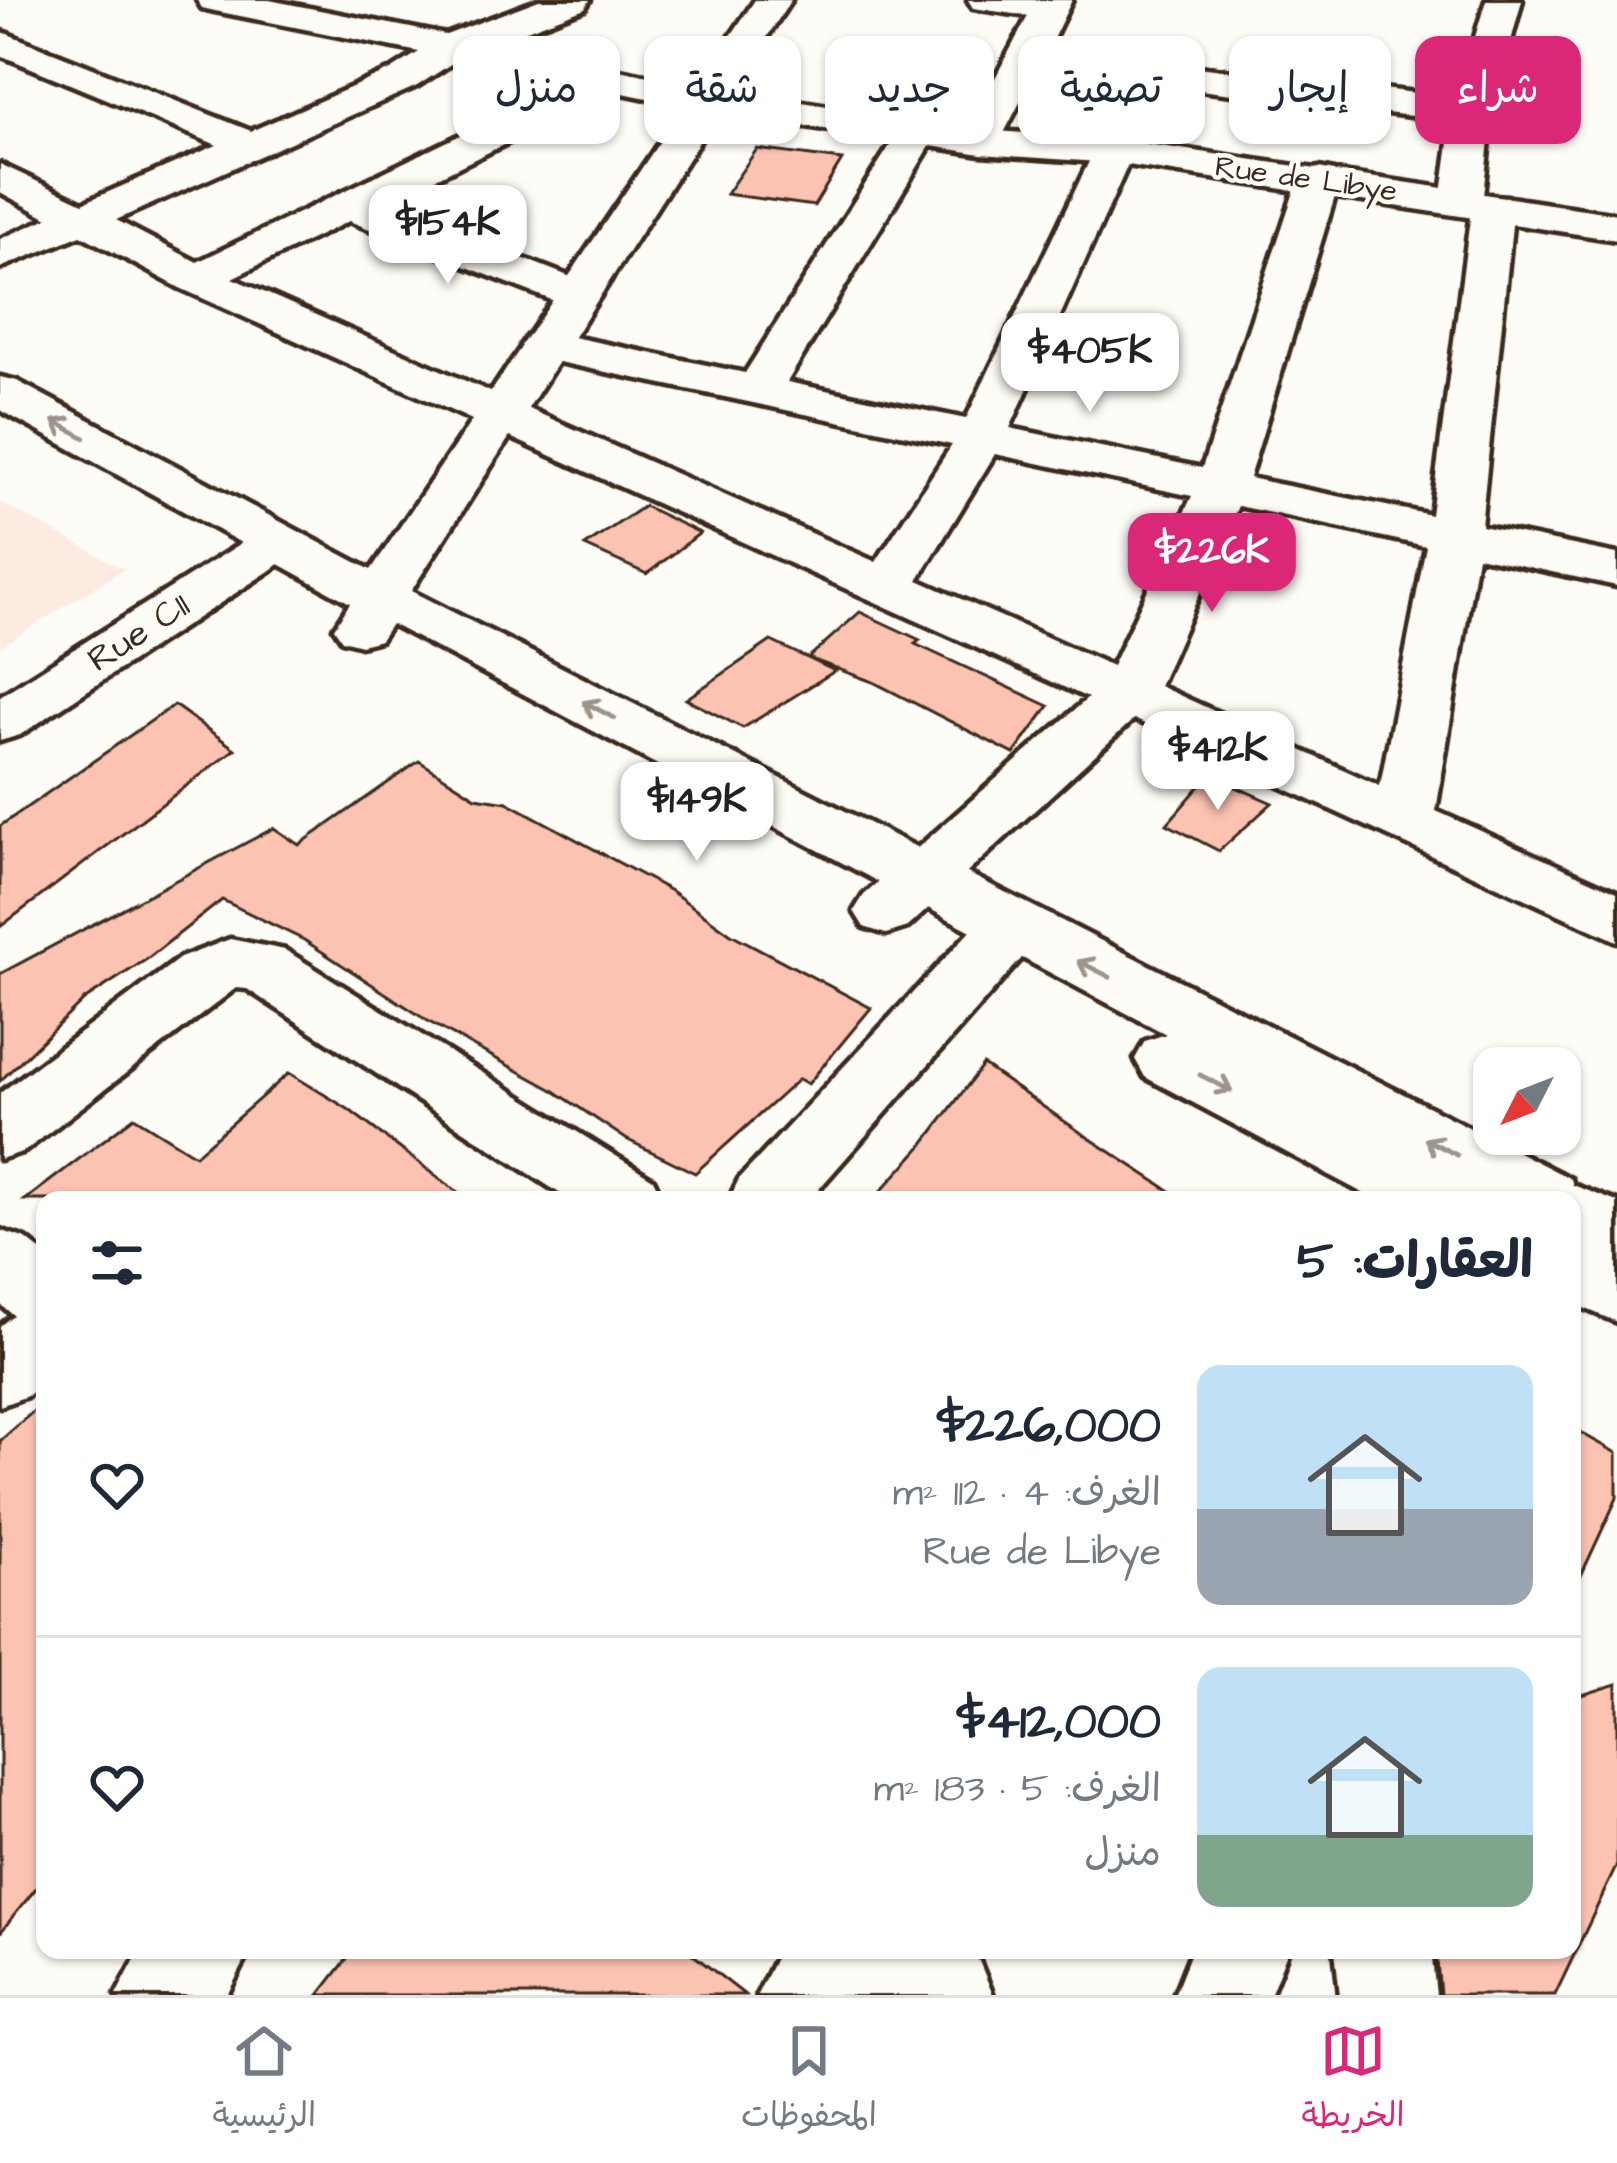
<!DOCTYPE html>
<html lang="ar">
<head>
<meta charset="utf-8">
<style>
	body { margin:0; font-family:"Architects Daughter","Playpen Sans Arabic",sans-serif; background:#f2f2f3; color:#1f2937; direction:rtl; height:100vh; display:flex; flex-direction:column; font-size:45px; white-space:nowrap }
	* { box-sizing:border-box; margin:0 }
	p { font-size:39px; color:#747a83 }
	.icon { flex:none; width:66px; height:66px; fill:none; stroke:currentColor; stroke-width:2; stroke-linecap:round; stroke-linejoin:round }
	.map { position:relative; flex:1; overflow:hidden; direction:ltr }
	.details { position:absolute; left:36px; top:1191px; width:1545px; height:768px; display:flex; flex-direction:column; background:#fff; border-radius:24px; box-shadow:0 3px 9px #0004; direction:rtl }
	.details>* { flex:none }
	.guide { position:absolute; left:36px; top:36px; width:1545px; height:108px; direction:rtl; display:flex; gap:24px }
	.needle { width:78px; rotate:228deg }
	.controls { position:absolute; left:1473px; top:1047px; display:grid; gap:24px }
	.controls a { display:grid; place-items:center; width:108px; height:108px; border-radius:24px; background:#fff; box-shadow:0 3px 9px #0004; font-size:60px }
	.price { position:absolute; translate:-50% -102px; padding:0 27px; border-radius:24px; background:#fff; color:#222; font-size:39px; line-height:78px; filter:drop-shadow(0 3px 6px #0008) }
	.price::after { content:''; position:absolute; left:50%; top:72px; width:36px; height:27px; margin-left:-18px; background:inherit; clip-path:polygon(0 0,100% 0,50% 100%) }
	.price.current { background:#db2777; color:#fff }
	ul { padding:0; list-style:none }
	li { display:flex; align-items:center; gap:36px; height:300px; padding:0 48px }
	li+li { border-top:3px solid #e0e1e3 }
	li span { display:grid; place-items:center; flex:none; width:336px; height:240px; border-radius:24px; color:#555 }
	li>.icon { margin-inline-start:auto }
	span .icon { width:144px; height:144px; fill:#fffc; stroke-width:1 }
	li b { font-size:51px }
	h2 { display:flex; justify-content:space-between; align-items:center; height:144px; padding:0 48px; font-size:51px }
	.tag { padding:0 42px; border-radius:24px; background:#fff; box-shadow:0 3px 9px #0004; font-size:42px; line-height:108px }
	.tag.current { background:#db2777; color:#fff }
	.dock { display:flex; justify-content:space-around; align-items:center; height:168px; border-top:3px solid #e0e1e3; background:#fff; font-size:33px; color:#747a83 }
	.dock a { display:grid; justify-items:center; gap:6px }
	.dock .current { color:#db2777 }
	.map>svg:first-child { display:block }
</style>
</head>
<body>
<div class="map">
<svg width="1617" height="1995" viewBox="0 0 1617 1995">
	<rect width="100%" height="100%" fill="#fdfcf7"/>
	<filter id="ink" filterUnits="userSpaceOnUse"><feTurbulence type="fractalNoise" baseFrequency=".00833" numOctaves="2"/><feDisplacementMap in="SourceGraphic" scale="24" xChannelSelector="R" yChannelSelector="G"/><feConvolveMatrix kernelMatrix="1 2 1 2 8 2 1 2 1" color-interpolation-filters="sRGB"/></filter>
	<g filter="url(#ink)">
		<!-- built -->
		<path fill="#fdebe2" d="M0,502L124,569L0,647Z"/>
		<!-- building -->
		<g fill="#fcc2b2" stroke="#3b2a1e" stroke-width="3">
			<path d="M757,149L842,160L814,206L726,194Z"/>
			<path d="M644,506L700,533L647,574L585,546Z"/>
			<path d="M860,612L920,640L915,644L1049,706L1014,754L873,682L808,658Z"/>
			<path d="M771,641L835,671L743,728L686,699Z"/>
			<path d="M174,705L235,749L0,927V826Z"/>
			<path d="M419,761L476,797L507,802L671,891L731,934L871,1008L808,1084L799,1079L695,1173L626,1139L553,1090L431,1023L304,940L222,900L147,959L84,1000L0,1081V974L274,828L299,845Z"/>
			<path d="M1209,775L1272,803L1219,851L1167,824Z"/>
			<path d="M983,1065L1080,1132L1184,1200H873L923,1145Z"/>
			<path d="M289,1073L348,1109L468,1200H25L134,1117L195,1155Z"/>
			<path d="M45,1401V1877L0,1933V1441Z"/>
			<path d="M1572,1428L1617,1453V1498L1572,1595Z"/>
			<path d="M1617,1684V1865L1555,1995H1440L1436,1950H1572V1698Z"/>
			<path d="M354,1950H687L745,1995H319Z"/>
		</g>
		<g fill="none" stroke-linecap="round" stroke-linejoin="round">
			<defs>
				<g id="street">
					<path d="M197,0H269L446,35L539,0H590L585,8L490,44L724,91L729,99L724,107L710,111L613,91L383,204L594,286L600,295L594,304L578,308L562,304L349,221L232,278L876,562L952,445L544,359L528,355L521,345L528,335L544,331L745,373L898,133L904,125H932L938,133L787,382L966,419L1094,151L1100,142H1128L1134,151L1010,428L1202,468L1298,180L1304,171L1319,168L1334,171L1340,180L1249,478L1431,515L1471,211L1447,210L1441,201L1452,121L1037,70L995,150H967L961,142L1028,16L973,8L968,0H1072L1048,49L1457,98L1486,0H1522L1492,112L1483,196L1508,197L1514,206L1481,526L1617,554V586L1477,556L1436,811L1617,892V941L1134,719L908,927L886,934L864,927L854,911L864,895L1088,698L180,288L81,235L0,268V239L48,218L0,192V164L83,203L217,145L0,55V31L251,131L391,70L419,52L215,11L202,8ZM457,60L571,82L197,262L116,220L417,86ZM995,454L1192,496L1112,666L918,580ZM1238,506L1426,546L1380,786L1159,686Z"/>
					<path d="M277,527L295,532L303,543L295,554L20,735L0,741V696L259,532Z"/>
					<path d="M1012,904L1035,911L1044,927L1035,943L809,1200H729L739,1179L989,911Z"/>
					<path d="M230,939L285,950L653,1179L663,1200H570L247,989L236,988L25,1151L0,1159V1093L180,958Z"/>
					<path d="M0,1230L26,1239L45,1254V1381L27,1396L0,1406V1326L13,1315L0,1304Z"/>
					<path d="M140,1950H251L227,1995H116Z"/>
					<path d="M779,1950H965L979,1961L993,1995H757Z"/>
					<path d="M1192,1950H1288L1270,1995H1174Z"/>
					<path d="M1335,1950H1431L1436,1995H1340Z"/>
				</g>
				<path id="secondary" d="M755,0H791L732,91L981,130L1114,139L1617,214V240L1114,163L981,154L718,112L411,591L1571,1179L1573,1185L1617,1202V1322L1572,1303V1200H1376L1145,1077L1135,1059L1145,1041L1166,1034L391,624L380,640L361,645L342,640L334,628L350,603L0,410V377L17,381L371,570Z"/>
			</defs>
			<!-- street casing -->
			<use href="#street" stroke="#3b2a1e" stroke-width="9"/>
			<!-- secondary casing -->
			<use href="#secondary" stroke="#3b2a1e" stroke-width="9"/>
			<!-- street -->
			<use href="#street" fill="#fdfcf7" fill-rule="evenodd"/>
			<!-- secondary -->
			<use href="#secondary" fill="#fdfcf7" fill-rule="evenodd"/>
		</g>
		<!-- one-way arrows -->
		<defs><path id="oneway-shaft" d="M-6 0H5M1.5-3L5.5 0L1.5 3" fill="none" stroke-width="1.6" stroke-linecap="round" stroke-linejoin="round" transform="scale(3)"/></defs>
		<g stroke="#9c938a">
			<use href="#oneway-shaft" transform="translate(69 429) rotate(-151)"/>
			<use href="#oneway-shaft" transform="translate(599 710) rotate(-152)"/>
			<use href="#oneway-shaft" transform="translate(1094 969) rotate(-153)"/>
			<use href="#oneway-shaft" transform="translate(1216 1083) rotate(27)"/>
			<use href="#oneway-shaft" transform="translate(1441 1147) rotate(-153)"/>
		</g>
	</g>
	<g text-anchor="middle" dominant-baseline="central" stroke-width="9" stroke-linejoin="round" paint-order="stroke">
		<!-- far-street labels -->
		<g font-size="30" fill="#3b2a1e" stroke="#fdfcf7">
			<text transform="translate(1306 179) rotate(8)">Rue de Libye</text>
		</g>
		<!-- street labels -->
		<g font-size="36" fill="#3b2a1e" stroke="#fdfcf7">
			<text transform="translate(139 633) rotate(-33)">Rue C11</text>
		</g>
	</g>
</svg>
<div class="controls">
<a><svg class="needle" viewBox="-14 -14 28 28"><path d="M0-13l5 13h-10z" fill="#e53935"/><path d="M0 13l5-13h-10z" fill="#747a83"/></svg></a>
</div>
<b class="price" style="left:448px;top:287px">$154K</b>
<b class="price" style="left:1090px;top:415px">$405K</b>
<b class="price current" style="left:1212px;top:615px">$226K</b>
<b class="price" style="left:1218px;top:813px">$412K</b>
<b class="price" style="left:697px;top:864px">$149K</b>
<div class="guide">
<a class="tag current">شراء</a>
<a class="tag">إيجار</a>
<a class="tag">تصفية</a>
<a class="tag">جديد</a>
<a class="tag">شقة</a>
<a class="tag">منزل</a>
</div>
<section class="details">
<h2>العقارات: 5<svg class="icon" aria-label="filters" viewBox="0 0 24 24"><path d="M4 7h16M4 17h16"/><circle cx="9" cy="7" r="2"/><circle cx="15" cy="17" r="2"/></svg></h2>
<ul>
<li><span style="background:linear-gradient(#bfe0f5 60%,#9aa5b1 0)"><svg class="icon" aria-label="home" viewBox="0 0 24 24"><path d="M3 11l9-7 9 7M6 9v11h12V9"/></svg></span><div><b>$226,000</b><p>الغرف: 4 · 112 m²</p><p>Rue de Libye</p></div><svg class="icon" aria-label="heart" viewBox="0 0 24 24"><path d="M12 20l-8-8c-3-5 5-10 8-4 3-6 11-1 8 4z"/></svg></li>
<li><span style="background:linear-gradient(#bfe0f5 70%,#7fa58c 0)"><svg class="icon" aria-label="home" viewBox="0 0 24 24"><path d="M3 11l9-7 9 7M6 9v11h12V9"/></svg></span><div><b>$412,000</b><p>الغرف: 5 · 183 m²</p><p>منزل</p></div><svg class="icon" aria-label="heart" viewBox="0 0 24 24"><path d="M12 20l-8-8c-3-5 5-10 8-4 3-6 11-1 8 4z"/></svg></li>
</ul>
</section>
</div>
<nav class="dock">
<a class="current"><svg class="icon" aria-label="map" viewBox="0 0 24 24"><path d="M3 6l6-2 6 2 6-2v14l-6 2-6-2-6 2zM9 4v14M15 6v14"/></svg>الخريطة</a>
<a><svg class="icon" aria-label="saved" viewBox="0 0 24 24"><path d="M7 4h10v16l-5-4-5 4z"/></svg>المحفوظات</a>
<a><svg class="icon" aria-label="home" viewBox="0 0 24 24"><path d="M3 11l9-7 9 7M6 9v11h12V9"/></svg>الرئيسية</a>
</nav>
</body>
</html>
